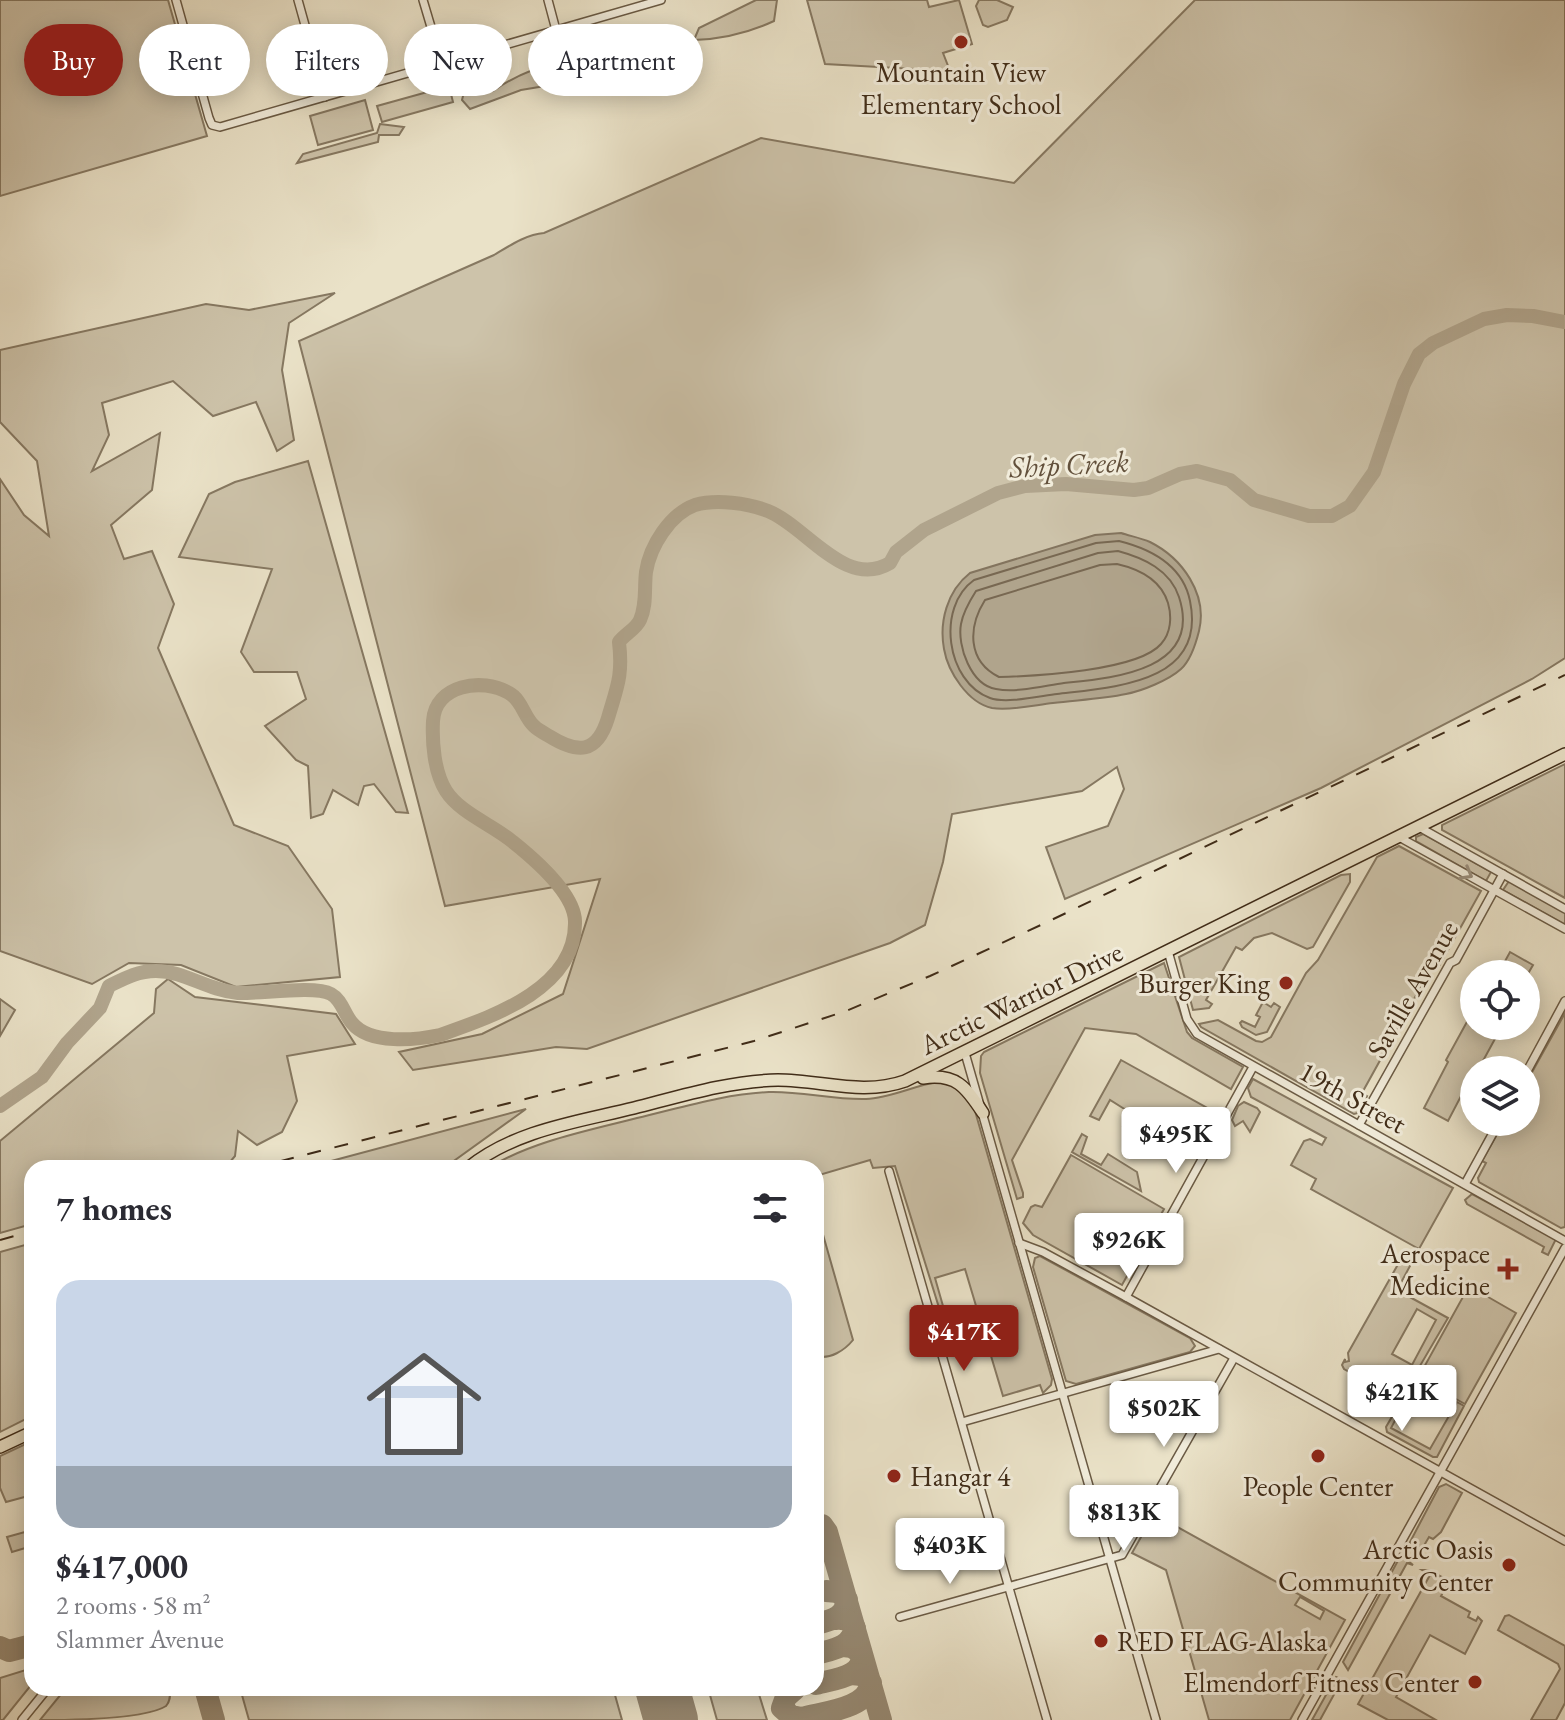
<!DOCTYPE html>
<html lang="en">
<head>
<meta charset="utf-8">
<style>
	body { margin:0; font-family:"EB Garamond",serif; background:#f2f2f3; color:#2b2b33; height:100vh; display:flex; flex-direction:column; font-size:30px; white-space:nowrap }
	* { box-sizing:border-box; margin:0 }
	p { font-size:26px; color:#7c7c81 }
	.icon { flex:none; width:44px; height:44px; fill:none; stroke:currentColor; stroke-width:2; stroke-linecap:round; stroke-linejoin:round }
	.map { position:relative; flex:1; overflow:hidden }
	.panel { position:absolute; left:24px; top:1160px; width:800px; height:536px; display:flex; flex-direction:column; background:#fff; border-radius:24px; box-shadow:0 4px 20px #0003 }
	.panel>* { flex:none }
	.banner { position:absolute; left:24px; top:24px; width:800px; height:72px; display:flex; gap:16px }
	.tools { position:absolute; left:1460px; top:960px; display:grid; gap:16px }
	.tools a { display:grid; place-items:center; width:80px; height:80px; border-radius:50%; background:#fff; box-shadow:0 4px 20px #0003; font-size:40px }
	.price { position:absolute; translate:-50% -68px; padding:0 18px; border-radius:8px; background:#fff; color:#222; font-size:26px; line-height:52px; filter:drop-shadow(0 2px 4px #0008) }
	.price::after { content:''; position:absolute; left:50%; top:48px; width:24px; height:18px; margin-left:-12px; background:inherit; clip-path:polygon(0 0,100% 0,50% 100%) }
	.price.selected { background:#8f2418; color:#fff }
	ul { padding:0; list-style:none }
	li { display:grid; align-content:center; gap:16px; height:424px; padding:0 32px }
	li span { display:grid; place-items:center; height:248px; border-radius:24px; color:#555 }
	li>.icon { margin-inline-start:auto }
	span .icon { width:144px; height:144px; fill:#fffc; stroke-width:1 }
	li b { font-size:34px }
	h2 { display:flex; justify-content:space-between; align-items:center; height:96px; padding:0 32px; font-size:34px }
	.tag { padding:0 28px; border-radius:36px; background:#fff; box-shadow:0 4px 20px #0003; font-size:28px; line-height:72px }
	.tag.selected { background:#8f2418; color:#fff }
	.map>svg:first-child { display:block }
</style>
</head>
<body>
<div class="map">
<svg width="1565" height="1720" viewBox="0 0 1565 1720">
	<rect width="100%" height="100%" fill="#eae2c8"/>
	<filter id="stains"><feTurbulence type="fractalNoise" baseFrequency=".0025" numOctaves="4"/><feColorMatrix values="0 0 0 0 .2 0 0 0 0 .09 0 0 0 0 .02 0 0 0 .5 -.17"/></filter>
	<radialGradient id="worn" r=".72"><stop offset=".6" stop-color="#630" stop-opacity="0"/><stop offset="1" stop-color="#630" stop-opacity=".3"/></radialGradient>
	<!-- green -->
	<g fill="#cdc3aa" stroke="#867861" stroke-width="2" fill-rule="evenodd">
		<path d="M0,0H168L207,136L0,196Z"/>
		<path d="M756,0H777L774,21C748,33 723,39 694,40L699,28Z"/>
		<path d="M807,0H927L929,7L959,0L972,44L943,53L950,71L825,64Z"/>
		<path d="M979,0H997L1013,7L1007,20L988,27L983,25L976,6Z"/>
		<path d="M1195,0H1565V658L1532,679L1321,788L1065,899L1046,847L1108,826L1124,789L1117,767L1082,791L952,814L943,862L925,925L890,943L587,1049L556,1047L413,1070L399,1052L482,1034L563,994L600,879L445,906L299,341L494,255C509,246 527,234 544,233L761,138L1014,183Z"/>
		<path d="M674,35L670,51L638,58L589,74L571,68L588,55L610,53Z"/>
		<path d="M558,62V80L545,86L521,90L470,109L462,100L466,84L483,82L493,91C513,77 534,68 558,62Z"/>
		<path d="M449,86L453,102L382,122L377,106Z"/>
		<path d="M365,100L373,130L318,145L310,116Z"/>
		<path d="M380,124L404,127L399,135H379L378,142L297,163L303,154L377,133Z"/>
		<path d="M335,293L289,323L282,370L294,440L277,451L256,402L213,416L173,381L102,403L109,435L92,471L160,433L152,490L111,525L124,559L152,551L174,604L158,648L234,825L288,846L332,909L340,977L236,987L181,965L129,963L92,984L0,951V479L24,515L49,536L37,461L0,422V350L206,304L249,310Z"/>
		<path d="M308,461L408,813L396,812L374,784L364,786L358,805L333,790L323,814L311,818L308,766L296,760L265,726L306,699L297,672H254L241,652L272,569L179,557L209,494L235,482Z"/>
		<path d="M1565,764V898L1442,830V825Z"/>
		<path d="M1423,834L1491,872L1486,881L1416,841V837Z"/>
		<path d="M1399,846L1481,891L1439,966L1434,963L1362,1093L1367,1096L1358,1113L1354,1114L1201,1027L1199,1024L1218,1020L1256,1041L1262,1042L1271,1037L1306,973L1318,960L1377,857Z"/>
		<path d="M1350,874V882L1313,947L1307,949L1272,933L1254,938L1242,950L1236,947L1206,1000L1212,1004L1209,1008L1193,1010L1179,957L1341,875Z"/>
		<path d="M1509,881L1565,912V925L1503,890Z"/>
		<path d="M1510,952L1533,965L1526,977V974H1498Z"/>
		<path d="M1164,963L1187,1032L1192,1038L1243,1067L1231,1089L1136,1034L1085,1028L1012,1160L1023,1193V1197L1017,1199L980,1073L981,1056L984,1052Z"/>
		<path d="M168,979L195,997L336,1014L355,1044L287,1056L297,1101L282,1132L257,1145L238,1131L235,1156L225,1168H32V1224L0,1233V1141L154,1013L156,989Z"/>
		<path d="M0,999L15,1010L0,1036Z"/>
		<path d="M1263,1002L1271,1007L1274,1003L1280,1007L1267,1032L1256,1035L1242,1027L1240,1023L1242,1021L1255,1027L1260,1017L1256,1015Z"/>
		<path d="M1474,1009V1026H1502L1478,1070H1474V1077H1471L1448,1121L1424,1108L1448,1062L1446,1060Z"/>
		<path d="M1565,1013V1227L1561,1228L1479,1182L1478,1178L1486,1163L1482,1161L1504,1122H1526V1083Z"/>
		<path d="M1121,1060L1218,1114L1198,1149C1178,1137 1168,1128 1151,1149H1141L1146,1139L1123,1126L1129,1115L1125,1112L1126,1110L1110,1100L1099,1120L1090,1116Z"/>
		<path d="M1253,1079L1453,1188L1419,1249L1311,1189L1316,1179L1291,1165L1304,1141L1310,1139L1322,1145L1326,1138L1251,1097L1248,1088Z"/>
		<path d="M937,1082L960,1087L973,1104L1052,1379L1051,1385L1043,1393L1040,1385L1003,1396L965,1269L935,1278L945,1313L941,1314L895,1166L873,1168L870,1160L816,1176V1168H488C533,1141 587,1131 637,1118C680,1108 724,1094 769,1092C802,1091 833,1100 866,1099C890,1098 913,1086 937,1082Z"/>
		<path d="M1244,1102L1257,1108L1260,1112L1250,1132L1243,1121L1235,1126L1232,1120L1238,1106Z"/>
		<path d="M526,1109L444,1168H305Z"/>
		<path d="M1082,1134L1087,1137L1081,1154L1101,1165L1108,1154L1137,1172L1141,1191L1072,1152Z"/>
		<path d="M1071,1155L1164,1209L1122,1285L1033,1235L1023,1223L1031,1207L1035,1205L1042,1207Z"/>
		<path d="M1472,1194L1556,1239L1548,1255L1542,1252L1544,1247L1467,1204L1465,1200Z"/>
		<path d="M816,1210L853,1340C845,1350 830,1360 816,1356Z"/>
		<path d="M32,1243V1416L0,1432V1252Z"/>
		<path d="M1040,1256L1190,1338L1195,1346L1190,1352L1076,1384L1066,1381L1033,1267L1035,1258Z"/>
		<path d="M1401,1259L1408,1260L1410,1266L1397,1290L1448,1318L1400,1400L1344,1369L1342,1365L1345,1359V1362L1349,1361L1348,1353ZM1417,1309L1436,1320L1412,1365L1392,1354Z"/>
		<path d="M1469,1286L1516,1313L1465,1404L1418,1378Z"/>
		<path d="M1414,1379L1416,1381L1391,1428L1430,1449L1457,1402L1464,1406L1437,1457H1433L1387,1432L1386,1427Z"/>
		<path d="M32,1441V1495L6,1502L0,1488V1456Z"/>
		<path d="M1446,1484L1462,1493L1441,1532L1433,1539L1429,1537L1422,1549L1410,1542L1439,1487Z"/>
		<path d="M1154,1514L1345,1620L1290,1720H1209L1166,1570L1132,1553ZM1300,1597L1324,1611L1320,1619L1295,1605Z"/>
		<path d="M32,1530V1546L12,1552L7,1537Z"/>
		<path d="M1401,1555L1413,1565L1407,1563L1348,1670L1343,1662Z"/>
		<path d="M1422,1570H1429L1449,1581L1441,1596L1470,1612L1468,1617L1476,1621L1478,1617L1482,1621L1465,1654L1430,1635L1396,1697L1436,1720H1388L1358,1704L1430,1575Z"/>
		<path d="M1509,1615L1565,1646V1703L1556,1720H1531L1560,1669L1558,1664L1498,1630L1505,1616Z"/>
		<path d="M32,1668V1684L3,1720H0V1678Z"/>
		<path d="M1336,1677L1342,1680L1320,1720H1312Z"/>
		<path d="M66,1688H170C170,1694 171,1701 166,1706C144,1720 69,1720 40,1720Z"/>
		<path d="M240,1688H613L622,1720H249Z"/>
		<path d="M708,1688H757L767,1720H717Z"/>
	</g>
	<!-- water -->
	<path fill="#b0a48c" stroke="#83745e" stroke-width="2" d="M1121,533C1130,536 1141,538 1150,542C1182,558 1208,594 1199,631C1196,643 1191,660 1181,669C1169,680 1142,691 1126,694C1102,699 1077,700 1053,703C1035,705 1011,711 992,708C968,703 948,672 944,649C939,622 947,591 970,573L1095,535Z"/>
	<g fill="none" stroke-linecap="round" stroke-linejoin="round">
		<!-- shore -->
		<g stroke="#786852" stroke-width="2">
			<path d="M1119,541C1151,549 1183,566 1190,601C1207,683 1115,687 1057,694C1040,696 1006,704 990,698C946,682 936,607 974,580L1096,543Z"/>
			<path d="M1118,551C1144,558 1170,570 1179,597C1203,671 1112,678 1064,683C1043,686 1017,693 996,689C971,685 957,646 961,624C963,612 969,602 976,591L1098,553Z"/>
			<path d="M1117,564C1139,569 1161,580 1168,603C1172,617 1171,633 1161,644C1138,671 1035,676 999,677C967,661 968,627 985,600L1100,565Z"/>
		</g>
		<!-- river -->
		<path stroke="#b0a48c" stroke-width="14" d="M0,1106L42,1077L67,1043L100,1008L109,986C125,978 138,971 156,971C185,971 206,990 238,993C260,994 315,985 331,994C342,1000 344,1014 352,1023C370,1045 416,1040 440,1035C491,1017 577,989 575,921C574,893 533,858 513,842C493,825 460,813 446,791C434,772 432,742 433,721C435,685 482,677 509,693C522,700 524,717 534,726C538,730 544,733 549,736C578,754 597,754 608,718C617,687 623,676 619,642C625,634 636,629 640,620C647,605 644,588 646,572C650,546 670,514 695,505C716,499 748,503 768,511C806,526 845,590 890,563L896,552L924,530L998,493L1025,486L1066,484L1134,490L1148,488L1180,474L1197,471L1230,480L1254,500L1309,516H1332L1350,506L1374,472L1404,384L1419,354L1433,343L1484,319L1507,315L1533,316L1565,322"/>
		<!-- taxiway -->
		<g stroke="#958770" stroke-width="22">
			<path d="M816,1524L822,1525L827,1532L881,1720"/>
			<path d="M816,1624C831,1620 845,1618 847,1600L838,1592L826,1591"/>
			<path d="M0,1647L9,1651L32,1645"/>
			<path d="M816,1654C833,1649 851,1648 855,1628C850,1620 844,1618 835,1619"/>
			<path d="M816,1684C833,1679 866,1677 861,1653L852,1647L843,1646"/>
			<path d="M205,1688L214,1720"/>
			<path d="M794,1690L786,1697L782,1708L791,1716L802,1718C823,1712 868,1709 871,1683L862,1675L851,1674"/>
		</g>
		<!-- runway -->
		<path stroke="#958770" stroke-width="54" d="M662,1688L671,1720"/>
		<defs>
			<g id="minor">
				<path d="M176,0L209,118L212,125L220,127L661,0"/>
				<path d="M298,0L325,97"/>
				<path d="M423,0L442,64"/>
				<path d="M548,0L556,30"/>
				<path d="M1419,827L1565,909"/>
				<path d="M1399,837L1565,929"/>
				<path d="M1168,951L1187,1019L1197,1034L1565,1241"/>
				<path d="M965,1053L1156,1720"/>
				<path d="M1526,1073L1565,1001"/>
				<path d="M1359,1125L1450,963L1456,960L1503,874"/>
				<path d="M889,1171L1047,1720"/>
				<path d="M1465,1184L1499,1122"/>
				<path d="M1019,1243L1043,1252L1126,1297L1565,1541"/>
				<path d="M1126,1297L1253,1067"/>
				<path d="M962,1422L1219,1349"/>
				<path d="M900,1617L1122,1555L1234,1358"/>
				<path d="M22,1720L48,1688"/>
				<path d="M1302,1720L1565,1248"/>
			</g>
			<g id="primary">
				<path d="M923,1078C956,1073 966,1087 983,1113"/>
				<path d="M468,1168C515,1130 577,1122 634,1108C681,1096 728,1081 778,1080C821,1080 863,1096 905,1081L1565,754"/>
				<path d="M0,1447L32,1432"/>
			</g>
		</defs>
		<!-- minor casing -->
		<use href="#minor" stroke="#6a5a44" stroke-width="10"/>
		<!-- primary casing -->
		<use href="#primary" stroke="#402c18" stroke-width="14"/>
		<!-- minor -->
		<use href="#minor" stroke="#f1ecdb" stroke-width="7"/>
		<!-- primary -->
		<use href="#primary" stroke="#eae2c8" stroke-width="11"/>
		<!-- rail -->
		<g stroke="#402c18" stroke-width="2" stroke-dasharray="14 14" stroke-linecap="butt">
			<path d="M253,1168L754,1041L846,1011L930,976L1043,924L1565,675"/>
			<path d="M0,1240L32,1231"/>
		</g>
	</g>
	<!-- one-way arrows -->
	<defs><path id="oneway-chevron" d="M-2-3.5L2.5 0L-2 3.5" fill="none" stroke-width="1.6" stroke-linecap="round" stroke-linejoin="round" transform="scale(2)"/></defs>
	<use stroke="#988c7a" href="#oneway-chevron" transform="translate(1467 874) rotate(29)"/>
	<!-- markers -->
	<g fill="#8f2418" stroke="#f1ecdb" stroke-width="3">
		<circle cx="961" cy="42" r="8"/>
		<circle cx="1286" cy="983" r="8"/>
		<path d="M1504 1257h8v8h8v8h-8v8h-8v-8h-8v-8h8z"/>
		<circle cx="1318" cy="1456" r="8"/>
		<circle cx="894" cy="1476" r="8"/>
		<circle cx="1509" cy="1565" r="8"/>
		<circle cx="1101" cy="1641" r="8"/>
		<circle cx="1475" cy="1682" r="8"/>
	</g>
	<g text-anchor="middle" dominant-baseline="central" stroke-width="6" stroke-linejoin="round" paint-order="stroke">
		<!-- poi labels -->
		<g font-size="28" fill="#402c18" stroke="#f1ecdb" text-anchor="end">
			<text x="961" y="72" text-anchor="middle">Mountain View<tspan x="961" dy="32">Elementary School</tspan></text>
			<text x="1270" y="983">Burger King</text>
			<text x="1490" y="1253">Aerospace<tspan x="1490" dy="32">Medicine</tspan></text>
			<text x="910" y="1476" text-anchor="start">Hangar 4</text>
			<text x="1318" y="1486" text-anchor="middle">People Center</text>
			<text x="1493" y="1549">Arctic Oasis<tspan x="1493" dy="32">Community Center</tspan></text>
			<text x="1117" y="1641" text-anchor="start">RED FLAG-Alaska</text>
			<text x="1459" y="1682">Elmendorf Fitness Center</text>
		</g>
		<!-- street labels -->
		<g font-size="28" fill="#402c18" stroke="#f1ecdb">
			<text transform="translate(1412 989) rotate(-60)">Saville Avenue</text>
			<text transform="translate(1021 998) rotate(-26)">Arctic Warrior Drive</text>
			<text transform="translate(1353 1097) rotate(29)">19th Street</text>
		</g>
		<!-- water labels -->
		<g font-size="30" font-style="italic" fill="#62503b" stroke="#f1ecdb">
			<text transform="translate(1069 464) rotate(-3)">Ship Creek</text>
		</g>
	</g>
	<rect width="100%" height="100%" filter="url(#stains)"/>
	<rect width="100%" height="100%" fill="url(#worn)"/>
</svg>
<div class="tools">
<a><svg class="icon" aria-label="locate" viewBox="0 0 24 24"><circle cx="12" cy="12" r="6"/><path d="M12 2v4M12 18v4M2 12h4M18 12h4"/></svg></a>
<a><svg class="icon" aria-label="layers" viewBox="0 0 24 24"><path d="M12 4l9 5-9 5-9-5zM3 14l9 5 9-5"/></svg></a>
</div>
<b class="price" style="left:1176px;top:1175px">$495K</b>
<b class="price" style="left:1129px;top:1281px">$926K</b>
<b class="price selected" style="left:964px;top:1373px">$417K</b>
<b class="price" style="left:1402px;top:1433px">$421K</b>
<b class="price" style="left:1164px;top:1449px">$502K</b>
<b class="price" style="left:1124px;top:1553px">$813K</b>
<b class="price" style="left:950px;top:1586px">$403K</b>
<div class="banner">
<a class="tag selected">Buy</a>
<a class="tag">Rent</a>
<a class="tag">Filters</a>
<a class="tag">New</a>
<a class="tag">Apartment</a>
</div>
<section class="panel">
<h2>7 homes<svg class="icon" aria-label="filters" viewBox="0 0 24 24"><path d="M4 7h16M4 17h16"/><circle cx="9" cy="7" r="2"/><circle cx="15" cy="17" r="2"/></svg></h2>
<ul>
<li><span style="background:linear-gradient(#c9d6e8 75%,#9aa5b1 0)"><svg class="icon" aria-label="home" viewBox="0 0 24 24"><path d="M3 11l9-7 9 7M6 9v11h12V9"/></svg></span><div><b>$417,000</b><p>2 rooms · 58 m²</p><p>Slammer Avenue</p></div></li>
</ul>
</section>
</div>
</body>
</html>
